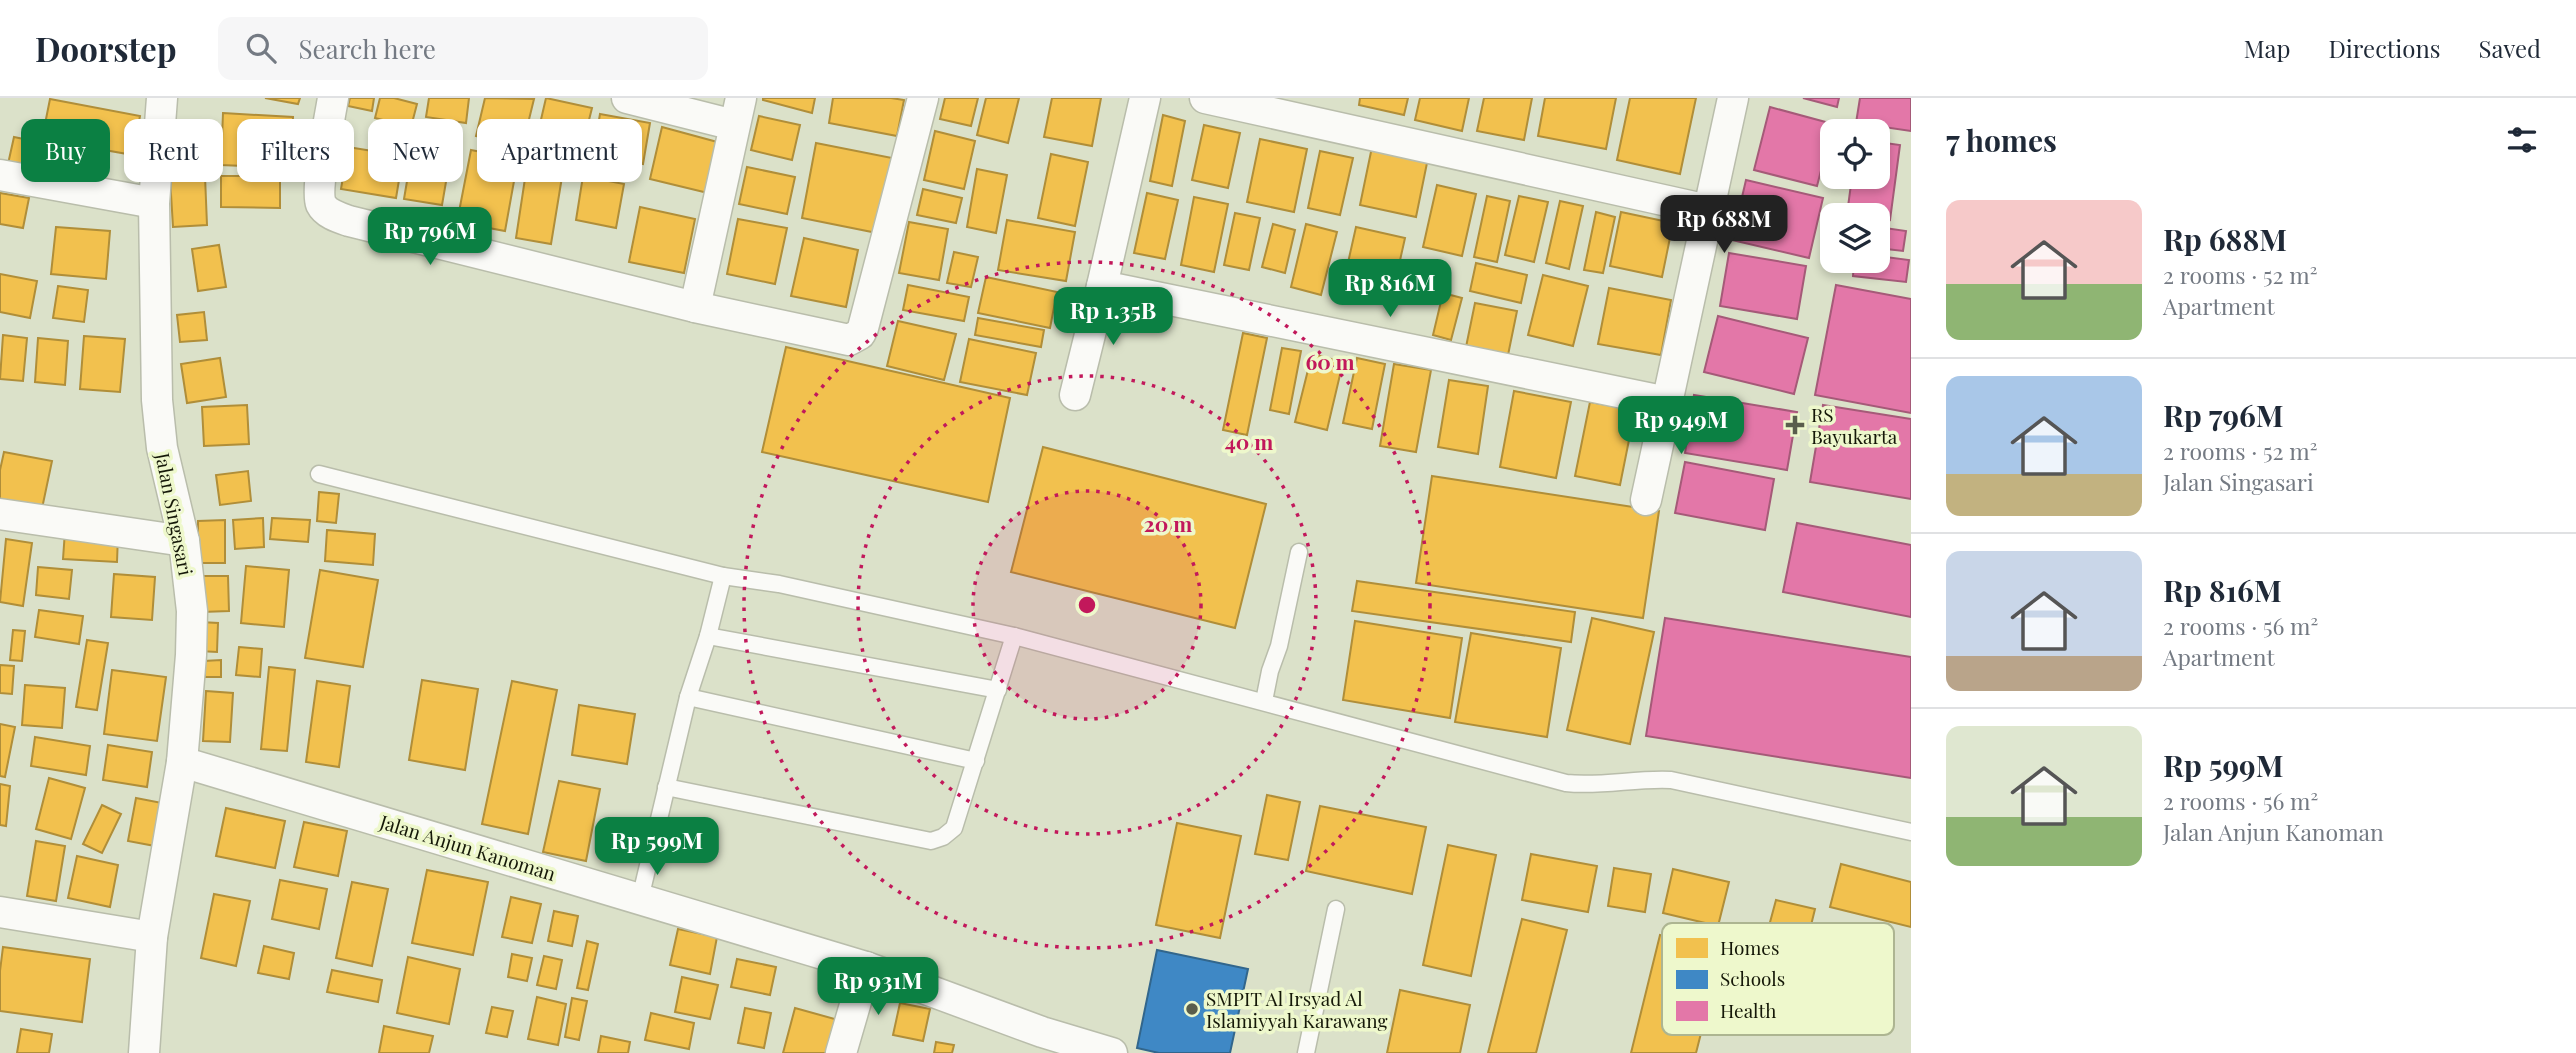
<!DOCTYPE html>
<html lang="en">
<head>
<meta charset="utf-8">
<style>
	body { margin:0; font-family:"Playfair Display",serif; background:#f6f6f7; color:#1f2937; height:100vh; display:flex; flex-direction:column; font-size:26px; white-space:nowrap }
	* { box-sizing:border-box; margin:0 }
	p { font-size:23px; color:#747a83 }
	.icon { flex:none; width:38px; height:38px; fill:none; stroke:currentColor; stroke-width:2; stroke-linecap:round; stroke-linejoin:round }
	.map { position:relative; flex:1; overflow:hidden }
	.panel { display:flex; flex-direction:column; background:#fff; width:665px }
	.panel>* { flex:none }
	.banner { position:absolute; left:21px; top:21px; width:665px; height:63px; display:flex; gap:14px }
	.fabs { position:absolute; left:1820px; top:21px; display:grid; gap:14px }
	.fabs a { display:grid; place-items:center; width:70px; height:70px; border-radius:14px; background:#fff; box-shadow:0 4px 10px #0003; font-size:35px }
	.price { position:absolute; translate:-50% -60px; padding:0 16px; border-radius:14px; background:#0b8043; color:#fff; font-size:23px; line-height:46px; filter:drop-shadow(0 2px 4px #0008) }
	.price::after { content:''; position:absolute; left:50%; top:42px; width:21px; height:16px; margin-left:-10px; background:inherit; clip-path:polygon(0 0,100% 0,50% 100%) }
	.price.on { background:#222; color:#fff }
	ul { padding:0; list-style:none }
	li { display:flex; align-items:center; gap:21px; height:175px; padding:0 35px }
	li+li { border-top:2px solid #e0e1e3 }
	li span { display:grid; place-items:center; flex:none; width:196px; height:140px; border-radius:14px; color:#555 }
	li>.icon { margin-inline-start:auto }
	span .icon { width:84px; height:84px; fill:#fffc; stroke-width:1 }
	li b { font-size:30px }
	h2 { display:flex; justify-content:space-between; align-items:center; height:84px; padding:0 35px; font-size:30px }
	.tag { padding:0 24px; border-radius:14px; background:#fff; box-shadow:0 4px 10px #0003; font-size:24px; line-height:63px }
	.tag.on { background:#0b8043; color:#fff }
	header { display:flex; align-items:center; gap:42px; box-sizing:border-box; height:98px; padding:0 35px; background:#fff; border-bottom:2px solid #e0e1e3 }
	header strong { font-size:33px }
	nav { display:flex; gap:38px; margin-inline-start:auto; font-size:24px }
	.search { width:490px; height:63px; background:#f6f6f7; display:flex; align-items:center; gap:18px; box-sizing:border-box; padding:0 24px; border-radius:14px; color:#747a83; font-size:26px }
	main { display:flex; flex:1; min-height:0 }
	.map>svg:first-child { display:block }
</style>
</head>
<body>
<header>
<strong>Doorstep</strong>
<div class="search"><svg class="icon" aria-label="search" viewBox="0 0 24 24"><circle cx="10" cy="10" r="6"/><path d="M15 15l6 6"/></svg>Search here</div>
<nav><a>Map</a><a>Directions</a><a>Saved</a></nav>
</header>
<main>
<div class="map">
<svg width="1911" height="955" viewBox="0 0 1911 955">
	<rect width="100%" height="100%" fill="#dbe1c9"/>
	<!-- homes -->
	<g fill="#f2c14e" stroke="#b08e39" stroke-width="2">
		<path d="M265,0H300L298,6Z"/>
		<path d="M350,0H374L372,13L348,8Z"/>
		<path d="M380,0H394L417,6L411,29L375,20Z"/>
		<path d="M429,0H469L466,25L426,19Z"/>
		<path d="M485,0L534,1L522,50L476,38Z"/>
		<path d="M546,0L592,10L578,66L533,56Z"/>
		<path d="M763,0H815L812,15L763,2Z"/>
		<path d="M833,0H891L904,2L897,38L829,25Z"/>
		<path d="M945,0H978L971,28L940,21Z"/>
		<path d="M986,0H1019L1008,45L977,37Z"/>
		<path d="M1052,0H1101L1092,48L1044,39Z"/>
		<path d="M1360,0H1408L1404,17L1359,7Z"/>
		<path d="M1420,0H1469L1462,33L1415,22Z"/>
		<path d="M1484,0H1532L1524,42L1477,33Z"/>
		<path d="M1545,0H1616L1606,51L1538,38Z"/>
		<path d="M1630,0H1696L1680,76L1617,62Z"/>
		<path d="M50,1L140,18L133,57L42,41Z"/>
		<path d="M223,15L293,19L291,70L221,67Z"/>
		<path d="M600,16L650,25L643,66L593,57Z"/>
		<path d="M1163,17L1185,23L1172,88L1150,83Z"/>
		<path d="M759,18L800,27L792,62L751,52Z"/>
		<path d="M1204,27L1240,35L1228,90L1192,82Z"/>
		<path d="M662,29L721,45L708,95L650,81Z"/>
		<path d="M935,33L975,43L964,91L924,82Z"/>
		<path d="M14,39L77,52L70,88L6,75Z"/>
		<path d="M1260,41L1307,51L1294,114L1247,104Z"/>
		<path d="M414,42L452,49L442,107L404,101Z"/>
		<path d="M816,45L892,60L877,135L802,120Z"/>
		<path d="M348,49L403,58L396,100L341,91Z"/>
		<path d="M1372,49L1428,60L1416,119L1360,107Z"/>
		<path d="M471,52L518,61L505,133L457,124Z"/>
		<path d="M1320,53L1353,60L1340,117L1308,110Z"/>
		<path d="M1051,56L1088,64L1075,128L1038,120Z"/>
		<path d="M747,69L795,79L787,116L739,106Z"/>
		<path d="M977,71L1007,77L996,135L967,129Z"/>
		<path d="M526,74L562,79L551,146L516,140Z"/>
		<path d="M205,78L207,127L173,129L170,79Z"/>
		<path d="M221,78H280V110L221,109Z"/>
		<path d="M583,78L624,86L616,130L576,122Z"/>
		<path d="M1437,87L1476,96L1462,158L1423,149Z"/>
		<path d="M923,91L962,100L956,125L917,117Z"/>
		<path d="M0,95L29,100L23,130L0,126Z"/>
		<path d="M1147,95L1178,102L1165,161L1134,155Z"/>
		<path d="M1487,98L1510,103L1497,164L1474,159Z"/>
		<path d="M1519,98L1548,104L1534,164L1505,157Z"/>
		<path d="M1194,99L1228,106L1214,174L1181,167Z"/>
		<path d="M1560,103L1583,108L1569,171L1546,165Z"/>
		<path d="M640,109L695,121L684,175L629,164Z"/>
		<path d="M1596,114L1615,119L1603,175L1584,172Z"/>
		<path d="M1621,114L1673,125L1662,179L1610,168Z"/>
		<path d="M1235,115L1260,120L1249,172L1224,167Z"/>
		<path d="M738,121L787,130L775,186L727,176Z"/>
		<path d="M1007,122L1075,134L1066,183L998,172Z"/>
		<path d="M909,124L948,131L939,182L899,175Z"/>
		<path d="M1273,126L1295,132L1285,175L1262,169Z"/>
		<path d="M1306,126L1337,134L1321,197L1291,189Z"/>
		<path d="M56,129L110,133L106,181L51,176Z"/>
		<path d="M1356,129L1405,140L1390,207L1341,196Z"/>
		<path d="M804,140L858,152L846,209L791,198Z"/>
		<path d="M219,147L226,189L198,193L192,151Z"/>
		<path d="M954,154L978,159L971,189L947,185Z"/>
		<path d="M1476,165L1527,177L1521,205L1470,193Z"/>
		<path d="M0,176L37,183L30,220L0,214Z"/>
		<path d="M1543,177L1588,188L1573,248L1528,237Z"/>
		<path d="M986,179L1057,194L1050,230L978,215Z"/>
		<path d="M908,187L969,199L964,223L903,212Z"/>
		<path d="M58,188L88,192L84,224L53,220Z"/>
		<path d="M1609,190L1671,202L1661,257L1598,246Z"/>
		<path d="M1443,195L1462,200L1451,242L1433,237Z"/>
		<path d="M1475,205L1517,213L1508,257L1466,249Z"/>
		<path d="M204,214L207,242L180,244L177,217Z"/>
		<path d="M978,220L1044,232L1041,249L975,237Z"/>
		<path d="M898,223L956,236L944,282L887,268Z"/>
		<path d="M1243,235L1267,240L1247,337L1223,332Z"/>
		<path d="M3,237L27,240L23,283L0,281Z"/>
		<path d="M84,238L125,241L120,294L80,291Z"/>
		<path d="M38,240L68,243L65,287L35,284Z"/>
		<path d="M969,241L1036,255L1027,297L960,284Z"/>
		<path d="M786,249L1010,300L988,404L762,354Z"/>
		<path d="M1282,250L1301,253L1289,316L1270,312Z"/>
		<path d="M1312,256L1343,264L1327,332L1295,324Z"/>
		<path d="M220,260L226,299L187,305L181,266Z"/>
		<path d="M1357,260L1385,266L1372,331L1343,325Z"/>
		<path d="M1394,266L1431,272L1416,354L1380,348Z"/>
		<path d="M1449,282L1488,288L1478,356L1438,349Z"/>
		<path d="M1514,293L1571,304L1556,380L1500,369Z"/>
		<path d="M1590,304L1635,312L1620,387L1575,378Z"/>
		<path d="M247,307L249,346L204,348L202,309Z"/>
		<path d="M1043,349L1266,406L1235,530L1011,474Z"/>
		<path d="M4,354L52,363L40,420L0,412V372Z"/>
		<path d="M248,373L251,403L220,407L216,377Z"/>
		<path d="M1432,378L1659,413L1643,520L1416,485Z"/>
		<path d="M319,394L339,396L336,425L317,423Z"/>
		<path d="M263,420L264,449L235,451L233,422Z"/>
		<path d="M272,420L310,422L308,444L270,441Z"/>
		<path d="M225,422V465H198V423Z"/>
		<path d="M327,432L375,436L373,467L325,463Z"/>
		<path d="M65,433L118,437L117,464L63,461Z"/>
		<path d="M6,441L32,445L23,508L0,504Z"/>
		<path d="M246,468L289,472L284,529L241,525Z"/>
		<path d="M38,469L72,472L69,501L36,497Z"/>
		<path d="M320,472L378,482L363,569L305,560Z"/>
		<path d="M114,476L155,479L152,522L111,519Z"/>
		<path d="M201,478H228L229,513L202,514Z"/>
		<path d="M1357,483L1575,514L1571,544L1352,513Z"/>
		<path d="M39,512L83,518L79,546L35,539Z"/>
		<path d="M1592,520L1654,534L1630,646L1567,632Z"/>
		<path d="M1355,523L1462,540L1450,620L1343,602Z"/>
		<path d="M200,524L218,525L217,554L199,553Z"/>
		<path d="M13,532L25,533L22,563L10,562Z"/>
		<path d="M1471,535L1561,550L1547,639L1455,624Z"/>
		<path d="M87,542L108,545L97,612L76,609Z"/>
		<path d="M239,549L262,551L260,579L236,577Z"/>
		<path d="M221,562V579H205L204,563Z"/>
		<path d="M0,567L14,568L12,596L0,595Z"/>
		<path d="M269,569L295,572L287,653L261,651Z"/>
		<path d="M112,572L166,579L157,643L104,636Z"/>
		<path d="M422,582L478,591L465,672L409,662Z"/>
		<path d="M317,583L350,588L339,669L306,664Z"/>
		<path d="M512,583L557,592L528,736L482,726Z"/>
		<path d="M25,587L65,590L62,630L22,627Z"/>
		<path d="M206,593L233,595L230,644L203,643Z"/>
		<path d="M579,607L635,616L627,666L572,657Z"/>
		<path d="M0,626L15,629L5,679L0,678Z"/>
		<path d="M35,639L90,648L86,677L31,668Z"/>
		<path d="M108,647L152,654L147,689L103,682Z"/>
		<path d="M49,680L85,690L71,741L36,731Z"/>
		<path d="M559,683L600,691L586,763L543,754Z"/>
		<path d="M0,686L10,688L6,728L0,727Z"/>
		<path d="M1267,697L1300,704L1288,762L1255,756Z"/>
		<path d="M136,700L162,705L155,748L128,743Z"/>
		<path d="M102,707L121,716L102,755L83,746Z"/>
		<path d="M1320,708L1426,729L1412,796L1306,773Z"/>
		<path d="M226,710L285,723L275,770L216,758Z"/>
		<path d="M304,724L347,733L338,778L294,769Z"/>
		<path d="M1177,725L1241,738L1220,840L1156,827Z"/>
		<path d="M36,743L65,748L56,803L27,798Z"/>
		<path d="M1448,747L1496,757L1471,878L1423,867Z"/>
		<path d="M1531,756L1597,768L1588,814L1522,802Z"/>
		<path d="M77,758L118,767L110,809L68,800Z"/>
		<path d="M1841,766L1911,784V829L1830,809Z"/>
		<path d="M1614,770L1651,776L1645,814L1608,808Z"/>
		<path d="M1673,771L1729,784L1718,828L1663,815Z"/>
		<path d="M427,772L488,784L473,857L412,845Z"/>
		<path d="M280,782L327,791L319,831L272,821Z"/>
		<path d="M352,784L388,791L372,868L336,860Z"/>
		<path d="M214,796L250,803L236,868L201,860Z"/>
		<path d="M511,799L541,806L532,845L502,839Z"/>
		<path d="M1776,802L1815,811L1802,864L1762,854Z"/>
		<path d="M554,813L578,818L572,848L548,843Z"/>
		<path d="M1522,821L1567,832L1536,955H1488Z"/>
		<path d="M678,831L717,839L710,876L670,867Z"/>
		<path d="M1660,837L1722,852L1696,955H1631Z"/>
		<path d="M587,843L598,846L588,892L577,890Z"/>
		<path d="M264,848L294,855L289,881L258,875Z"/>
		<path d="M3,849L90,861L82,924L0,913V873Z"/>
		<path d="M512,856L532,860L527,883L508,879Z"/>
		<path d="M544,858L562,862L556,891L537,887Z"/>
		<path d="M408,859L460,871L449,926L397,915Z"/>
		<path d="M737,861L776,869L770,897L731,889Z"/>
		<path d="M332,872L382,882L378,904L327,894Z"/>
		<path d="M682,879L718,887L710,921L675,914Z"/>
		<path d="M1400,892L1470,907L1460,955H1387Z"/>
		<path d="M537,899L566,906L558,947L528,941Z"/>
		<path d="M572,900L587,903L579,942L565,939Z"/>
		<path d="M900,905L930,911L923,943L893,937Z"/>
		<path d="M492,909L513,913L507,939L486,935Z"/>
		<path d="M745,910L771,915L764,950L738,945Z"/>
		<path d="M795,910L849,925L840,955H783Z"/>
		<path d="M651,915L694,925L689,951L645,942Z"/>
		<path d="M384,928L433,938L429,955H379Z"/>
		<path d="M21,931L52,936L49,955H17Z"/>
		<path d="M601,938L630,944L628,955H598Z"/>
		<path d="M936,944L954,947L952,955H934Z"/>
	</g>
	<!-- schools -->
	<path fill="#3f88c5" stroke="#32668c" stroke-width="2" d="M1157,852L1248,871L1230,955H1159L1137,950Z"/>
	<!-- health -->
	<g fill="#e377a8" stroke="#a55a78" stroke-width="2">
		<path d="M1803,0H1839L1837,9Z"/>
		<path d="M1860,0H1911V33L1856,25Z"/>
		<path d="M1770,9L1833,26L1817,88L1754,72Z"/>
		<path d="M1878,44L1900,47L1890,122L1878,120V117L1847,116L1852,79H1878Z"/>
		<path d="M1746,82L1823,100L1809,160L1732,142Z"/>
		<path d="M1878,129L1906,133L1903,153L1878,150Z"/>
		<path d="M1729,155L1806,168L1797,221L1720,208Z"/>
		<path d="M1878,158L1909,162L1906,184L1853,178L1854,163H1878Z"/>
		<path d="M1836,187L1911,201V315L1815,297Z"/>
		<path d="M1718,218L1808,240L1794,296L1704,274Z"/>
		<path d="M1694,297L1797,314L1787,372L1685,355Z"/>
		<path d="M1823,307L1911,321V401L1810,384Z"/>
		<path d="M1685,364L1774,381L1765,432L1675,415Z"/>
		<path d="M1797,425L1911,447V519L1783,494Z"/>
		<path d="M1665,520L1911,559V680L1646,638Z"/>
	</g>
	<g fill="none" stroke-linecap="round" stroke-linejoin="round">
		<defs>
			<g id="service">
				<path d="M319,376L723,478L779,486L1014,538L1566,685C1601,689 1636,680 1671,682L1911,734"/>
				<path d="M708,538L998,592"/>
				<path d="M688,599L976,663"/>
				<path d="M1264,603L1270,573L1279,548L1299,454"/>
				<path d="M666,689L931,743L943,739L954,730L1014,538"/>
				<path d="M640,801L688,599L708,538L723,478"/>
				<path d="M1306,955L1336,811"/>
			</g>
			<g id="minor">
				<path d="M333,0C330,19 315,91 321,106C326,116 340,120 349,123L695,209L849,242L860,236L863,230L923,0"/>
				<path d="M627,0L734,27"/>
				<path d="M1205,0L1708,112"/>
				<path d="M0,77L154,105"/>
				<path d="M1102,188L1667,304"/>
				<path d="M695,209L741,0"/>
				<path d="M1075,297L1102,188L1145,0"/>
				<path d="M1646,402L1733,0"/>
				<path d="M0,416L184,443"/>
				<path d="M182,664L866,869L1042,934L1112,955"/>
				<path d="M0,814L152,839"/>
				<path d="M144,955L152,839L182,664L191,557L192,513L184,443L162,350L157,302L154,105L162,0"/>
				<path d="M841,955L866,869"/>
			</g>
		</defs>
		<!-- service casing -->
		<use href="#service" stroke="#b9bdab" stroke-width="19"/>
		<!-- minor casing -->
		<use href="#minor" stroke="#b9bdab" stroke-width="33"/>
		<!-- service -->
		<use href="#service" stroke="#fafaf7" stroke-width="16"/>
		<!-- minor -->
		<use href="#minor" stroke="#fafaf7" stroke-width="30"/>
	</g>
	<!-- distance rings -->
	<circle cx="1087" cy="507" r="114" fill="#c2185b" fill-opacity=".12"/>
	<g fill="none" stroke="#c2185b" stroke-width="3.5" stroke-dasharray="3.5 7">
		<circle cx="1087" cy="507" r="114"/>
		<circle cx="1087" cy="507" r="229"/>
		<circle cx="1087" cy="507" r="343"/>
	</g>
	<!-- markers -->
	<g fill="#5a5e4c" stroke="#eef8cc" stroke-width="2.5">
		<path d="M1791.5 316.5h7v7h7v7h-7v7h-7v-7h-7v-7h7z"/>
		<circle cx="1192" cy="911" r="7"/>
	</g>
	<g text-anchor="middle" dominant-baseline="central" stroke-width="7" stroke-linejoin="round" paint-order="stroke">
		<!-- poi labels -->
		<g font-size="19" fill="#151808" stroke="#eef8cc" text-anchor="start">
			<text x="1811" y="316">RS<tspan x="1811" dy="22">Bayukarta</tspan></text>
			<text x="1206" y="900">SMPIT Al Irsyad Al<tspan x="1206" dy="22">Islamiyyah Karawang</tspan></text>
		</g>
		<!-- street labels -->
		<g font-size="19" fill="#151808" stroke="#eef8cc">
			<text transform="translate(175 416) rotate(79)">Jalan Singasari</text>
			<text transform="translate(468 749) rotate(17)">Jalan Anjun Kanoman</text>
		</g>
	</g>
	<!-- legend -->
	<rect x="1662" y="825" width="232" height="112" rx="10" fill="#eef8cc" stroke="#adb591" stroke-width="2"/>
	<rect x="1676" y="840" width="32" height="20" fill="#f2c14e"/>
	<rect x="1676" y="872" width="32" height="19" fill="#3f88c5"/>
	<rect x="1676" y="903" width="32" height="20" fill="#e377a8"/>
	<g font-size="19" fill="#151808">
		<text x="1720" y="857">Homes</text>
		<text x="1720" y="888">Schools</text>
		<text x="1720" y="920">Health</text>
	</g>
	<circle cx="1087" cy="507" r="10" fill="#c2185b" stroke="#eef8cc" stroke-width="3.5"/>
	<g font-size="21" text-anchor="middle" font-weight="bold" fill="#c2185b" stroke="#eef8cc" stroke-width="7" stroke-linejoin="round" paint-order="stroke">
		<text x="1330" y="272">60 m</text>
		<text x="1249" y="352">40 m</text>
		<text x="1168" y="434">20 m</text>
	</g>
</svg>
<div class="fabs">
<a><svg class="icon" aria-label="locate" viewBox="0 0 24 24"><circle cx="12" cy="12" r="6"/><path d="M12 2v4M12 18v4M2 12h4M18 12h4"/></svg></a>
<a><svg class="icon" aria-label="layers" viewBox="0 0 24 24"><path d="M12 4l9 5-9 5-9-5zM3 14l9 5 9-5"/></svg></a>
</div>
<b class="price on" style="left:1724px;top:157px">Rp 688M</b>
<b class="price" style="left:430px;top:169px">Rp 796M</b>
<b class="price" style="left:1390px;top:221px">Rp 816M</b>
<b class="price" style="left:1113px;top:249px">Rp 1.35B</b>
<b class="price" style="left:1681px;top:358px">Rp 949M</b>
<b class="price" style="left:657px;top:779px">Rp 599M</b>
<b class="price" style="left:878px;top:919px">Rp 931M</b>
<div class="banner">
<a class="tag on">Buy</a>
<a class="tag">Rent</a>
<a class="tag">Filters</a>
<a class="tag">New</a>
<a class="tag">Apartment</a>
</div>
</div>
<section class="panel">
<h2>7 homes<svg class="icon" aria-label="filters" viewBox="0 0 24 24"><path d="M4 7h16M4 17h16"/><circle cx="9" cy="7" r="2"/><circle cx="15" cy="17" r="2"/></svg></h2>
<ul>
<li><span style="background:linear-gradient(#f6c9c9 60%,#8fb573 0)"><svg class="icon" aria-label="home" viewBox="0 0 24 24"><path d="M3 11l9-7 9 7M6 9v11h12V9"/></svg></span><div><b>Rp 688M</b><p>2 rooms · 52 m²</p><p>Apartment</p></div></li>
<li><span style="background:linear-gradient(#a9c7e8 70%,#c2b280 0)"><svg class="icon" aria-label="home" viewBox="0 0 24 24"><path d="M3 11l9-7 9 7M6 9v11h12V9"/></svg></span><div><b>Rp 796M</b><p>2 rooms · 52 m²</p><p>Jalan Singasari</p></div></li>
<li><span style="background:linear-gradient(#c9d6e8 75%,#b9a48a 0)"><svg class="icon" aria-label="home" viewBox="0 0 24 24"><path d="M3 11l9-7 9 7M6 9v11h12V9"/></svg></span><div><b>Rp 816M</b><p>2 rooms · 56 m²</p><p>Apartment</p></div></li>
<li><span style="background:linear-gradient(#dfe7d0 65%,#8fb573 0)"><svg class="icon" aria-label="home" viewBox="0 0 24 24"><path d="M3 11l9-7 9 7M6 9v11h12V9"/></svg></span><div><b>Rp 599M</b><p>2 rooms · 56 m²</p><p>Jalan Anjun Kanoman</p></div></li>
</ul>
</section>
</main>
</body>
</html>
